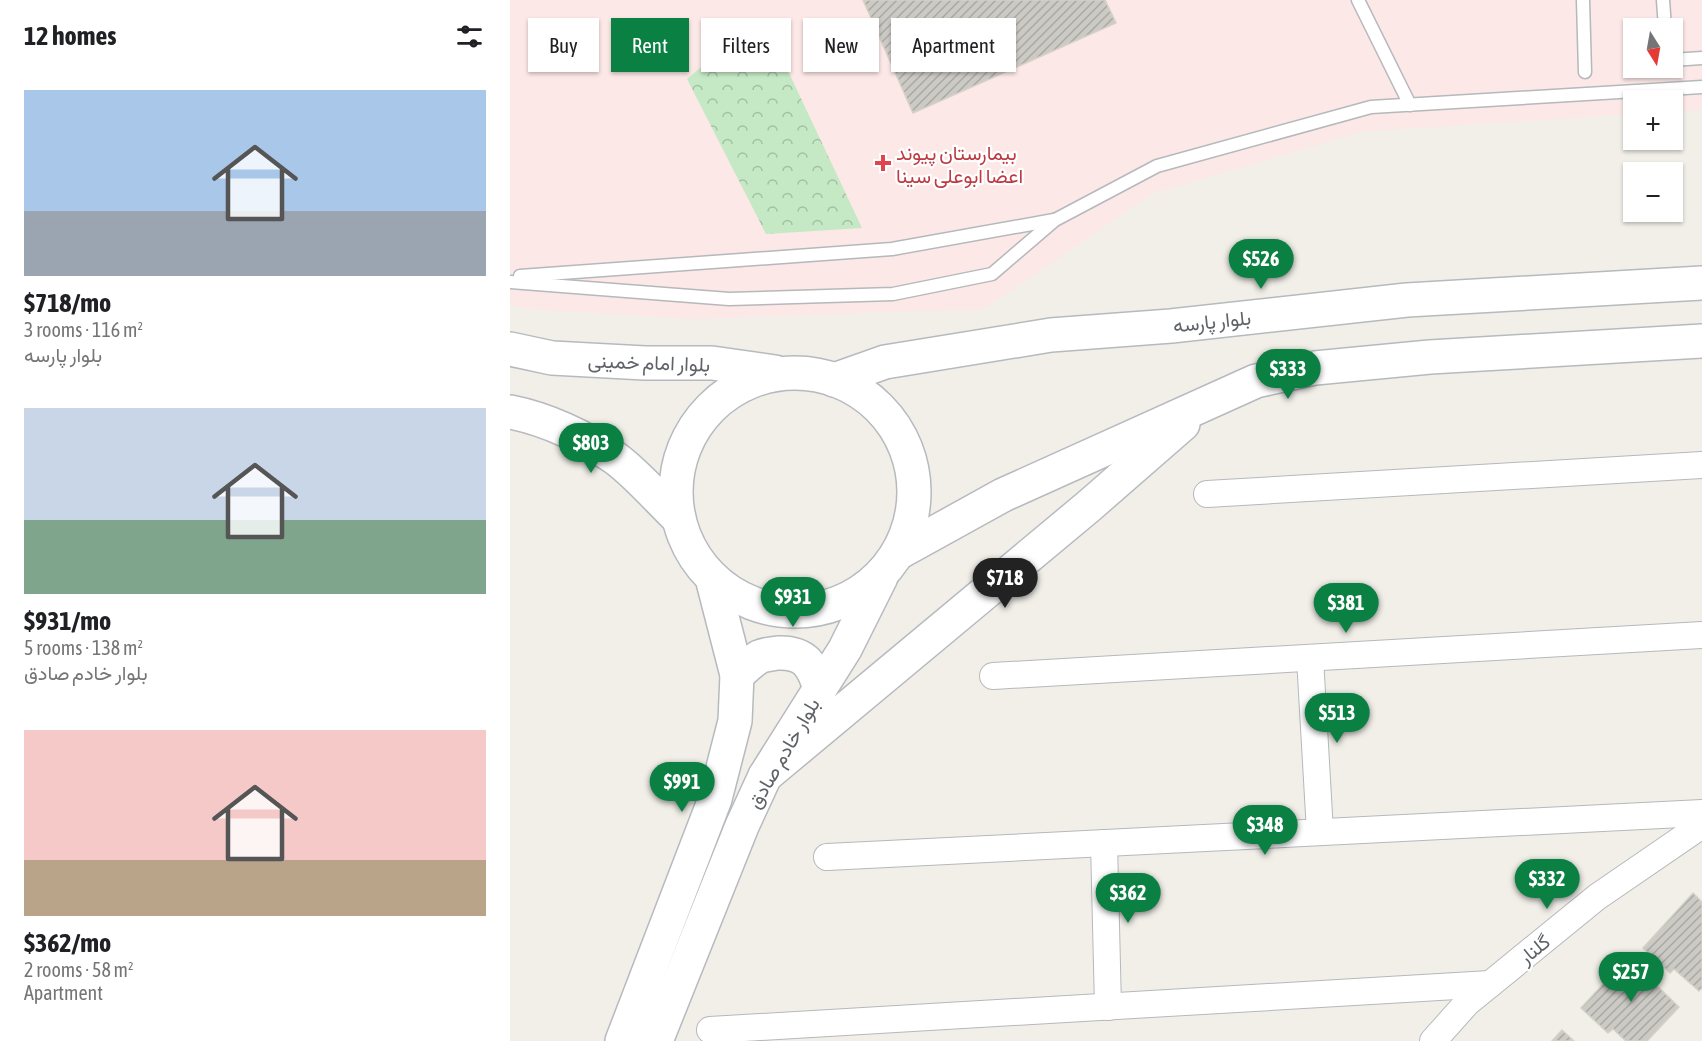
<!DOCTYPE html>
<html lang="en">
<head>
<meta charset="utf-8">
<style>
	body { margin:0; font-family:"Asap Condensed",Vazirmatn,sans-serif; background:#f2f2f2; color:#202124; height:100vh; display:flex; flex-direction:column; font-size:22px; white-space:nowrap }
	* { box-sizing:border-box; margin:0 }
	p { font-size:20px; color:#757577 }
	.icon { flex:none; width:33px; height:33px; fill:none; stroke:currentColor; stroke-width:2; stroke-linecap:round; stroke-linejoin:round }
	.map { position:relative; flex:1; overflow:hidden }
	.drawer { display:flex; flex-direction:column; background:#fff; width:510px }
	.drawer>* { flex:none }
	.guide { position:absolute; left:18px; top:18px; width:570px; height:54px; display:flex; gap:12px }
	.needle { width:39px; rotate:169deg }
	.buttons { position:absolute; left:1113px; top:18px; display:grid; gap:12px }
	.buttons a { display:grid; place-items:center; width:60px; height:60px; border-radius:0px; background:#fff; box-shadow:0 2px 4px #0004; font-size:30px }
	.price { position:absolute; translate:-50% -51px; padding:0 14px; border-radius:21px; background:#0b8043; color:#fff; font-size:20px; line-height:39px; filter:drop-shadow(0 2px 3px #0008) }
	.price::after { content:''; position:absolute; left:50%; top:36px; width:18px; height:14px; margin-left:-9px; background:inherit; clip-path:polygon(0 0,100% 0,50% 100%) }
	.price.current { background:#222; color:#fff }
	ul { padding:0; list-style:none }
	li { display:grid; align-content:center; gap:12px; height:318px; padding:0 24px }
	li span { display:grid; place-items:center; height:186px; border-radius:0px; color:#555 }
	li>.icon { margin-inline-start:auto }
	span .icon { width:108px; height:108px; fill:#fffc; stroke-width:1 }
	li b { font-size:26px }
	h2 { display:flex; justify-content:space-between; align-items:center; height:72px; padding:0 24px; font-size:26px }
	.tag { padding:0 21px; border-radius:0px; background:#fff; box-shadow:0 2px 4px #0004; font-size:21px; line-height:54px }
	.tag.current { background:#0b8043; color:#fff }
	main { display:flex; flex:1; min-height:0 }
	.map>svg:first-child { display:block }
</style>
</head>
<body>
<main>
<section class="drawer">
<h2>12 homes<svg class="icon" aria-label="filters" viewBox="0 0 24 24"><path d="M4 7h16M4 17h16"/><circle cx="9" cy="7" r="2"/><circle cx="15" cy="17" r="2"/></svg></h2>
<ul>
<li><span style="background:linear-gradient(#a9c7e8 65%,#9aa5b1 0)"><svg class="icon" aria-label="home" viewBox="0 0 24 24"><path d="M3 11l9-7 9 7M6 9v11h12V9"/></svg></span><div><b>$718/mo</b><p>3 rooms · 116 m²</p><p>بلوار پارسه</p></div></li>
<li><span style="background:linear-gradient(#c9d6e8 60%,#7fa58c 0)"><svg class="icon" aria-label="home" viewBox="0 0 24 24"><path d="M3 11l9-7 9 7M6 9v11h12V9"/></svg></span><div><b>$931/mo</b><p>5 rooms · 138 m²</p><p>بلوار خادم صادق</p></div></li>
<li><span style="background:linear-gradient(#f6c9c9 70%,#b9a48a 0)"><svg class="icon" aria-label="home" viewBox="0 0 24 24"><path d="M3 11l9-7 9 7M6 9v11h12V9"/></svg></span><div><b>$362/mo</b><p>2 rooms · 58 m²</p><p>Apartment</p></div></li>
</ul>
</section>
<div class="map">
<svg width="1192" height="1041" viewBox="0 0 1192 1041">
	<defs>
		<pattern id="forest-crowns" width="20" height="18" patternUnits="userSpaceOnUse" patternTransform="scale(1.5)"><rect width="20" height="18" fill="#c5e8c5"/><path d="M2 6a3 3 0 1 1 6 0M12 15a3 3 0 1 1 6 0" fill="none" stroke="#a3c0a4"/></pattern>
		<pattern id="building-hatch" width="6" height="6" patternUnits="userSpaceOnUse" patternTransform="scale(1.5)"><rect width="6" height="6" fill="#cccac5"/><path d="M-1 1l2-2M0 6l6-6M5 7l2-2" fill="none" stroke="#a9a8a4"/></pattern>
	</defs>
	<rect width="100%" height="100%" fill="#f1efe8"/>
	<!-- medical -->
	<path fill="#fce8e6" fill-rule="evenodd" d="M0,0H1192V110L1163,112L1162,100H1124L1123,114L851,132L642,194L474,309L181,319L20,309L0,305ZM1124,28H1162V68H1124Z"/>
	<!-- forest -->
	<path fill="url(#forest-crowns)" d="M237,28L279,73L352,228L256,234L177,79Z"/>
	<!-- building -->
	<g fill="url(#building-hatch)" stroke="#d6d1c6" stroke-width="1.5">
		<path d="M353,0H595L606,23L403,113Z"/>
		<path d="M1183,893L1192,902V988L1189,991L1164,969L1160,973L1133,948Z"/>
		<path d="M1121,954L1147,977L1143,982L1169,1007L1137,1041H1116L1103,1029L1098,1033L1071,1008Z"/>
		<path d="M1052,1030L1064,1041H1042Z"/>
	</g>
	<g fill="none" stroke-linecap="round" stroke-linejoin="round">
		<defs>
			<g id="service">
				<path d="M848,0L900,105"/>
				<path d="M1073,0L1075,72"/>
				<path d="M1153,0L1155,28"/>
				<path d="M1162,60L1192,58"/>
				<path d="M10,276L382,249L544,220"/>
				<path d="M0,282L219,299L383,294L482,274L545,220L647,166L861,107L1192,87"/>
			</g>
			<g id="minor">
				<path d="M697,494L1192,465"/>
				<path d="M800,658L810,832"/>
				<path d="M483,676L1192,635"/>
				<path d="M594,843L598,1007"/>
				<path d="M317,857L1192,813"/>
				<path d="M200,1030L980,984"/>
				<path d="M923,1041L957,1003L1087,897L1192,825"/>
			</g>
			<g id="secondary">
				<path d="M0,349L42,358L135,363H202L265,372"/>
				<circle cx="285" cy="492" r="119"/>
				<path d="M324,380L375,362L541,335L661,326L897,300L1192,283"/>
				<path d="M0,412C36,419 75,437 105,458C126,473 150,501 169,519"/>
				<path d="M388,553L493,495L746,381L805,368L920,357L1192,341"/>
				<path d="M227,675C234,669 241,662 249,657C256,654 261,654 268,653C295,652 303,665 310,689"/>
				<path d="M255,776L579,506L673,424"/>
				<path d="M112,1041L205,799L225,721L227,675L202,578"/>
				<path d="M146,1041L232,826L255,776L335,649L371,577"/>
			</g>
		</defs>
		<!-- service casing -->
		<use href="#service" stroke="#b5b8bc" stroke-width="15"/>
		<!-- minor casing -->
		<use href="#minor" stroke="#b5b8bc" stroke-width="28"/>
		<!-- secondary casing -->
		<use href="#secondary" stroke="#b6babf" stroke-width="36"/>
		<!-- service -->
		<use href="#service" stroke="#fff" stroke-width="12"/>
		<!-- minor -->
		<use href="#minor" stroke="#fff" stroke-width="26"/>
		<!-- secondary -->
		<use href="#secondary" stroke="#fff" stroke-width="33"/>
	</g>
	<!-- markers -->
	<path fill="#e0444e" stroke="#fff" stroke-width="2" d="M370 154h6v6h6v6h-6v6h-6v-6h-6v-6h6z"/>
	<g text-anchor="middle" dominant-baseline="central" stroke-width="4.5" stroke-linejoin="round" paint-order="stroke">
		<!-- health labels -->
		<g font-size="20" fill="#be3a42" stroke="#fff" text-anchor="start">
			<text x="386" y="152">بیمارستان پیوند<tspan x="386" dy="23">اعضا ابوعلی سینا</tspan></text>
		</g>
		<!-- street labels -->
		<g font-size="20" fill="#5f6368" stroke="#fff">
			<text transform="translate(702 321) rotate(-6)">بلوار پارسه</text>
			<text transform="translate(139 362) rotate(2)">بلوار امام خمینی</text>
			<text transform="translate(273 753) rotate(-60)">بلوار خادم صادق</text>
			<text transform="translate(1024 949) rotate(-39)">گلنار</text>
		</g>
	</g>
</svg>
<div class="buttons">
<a><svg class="needle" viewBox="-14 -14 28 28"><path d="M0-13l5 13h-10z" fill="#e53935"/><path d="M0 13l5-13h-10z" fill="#757577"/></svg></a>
<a>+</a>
<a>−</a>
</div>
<b class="price" style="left:751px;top:290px">$526</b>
<b class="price" style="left:778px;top:400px">$333</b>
<b class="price" style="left:81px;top:474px">$803</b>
<b class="price current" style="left:495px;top:609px">$718</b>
<b class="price" style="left:283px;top:628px">$931</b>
<b class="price" style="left:836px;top:634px">$381</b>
<b class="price" style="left:827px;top:744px">$513</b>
<b class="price" style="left:172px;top:813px">$991</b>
<b class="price" style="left:755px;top:856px">$348</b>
<b class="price" style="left:1037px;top:910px">$332</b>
<b class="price" style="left:618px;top:924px">$362</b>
<b class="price" style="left:1121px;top:1003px">$257</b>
<div class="guide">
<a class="tag">Buy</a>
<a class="tag current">Rent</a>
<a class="tag">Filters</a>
<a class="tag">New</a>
<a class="tag">Apartment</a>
</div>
</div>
</main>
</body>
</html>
